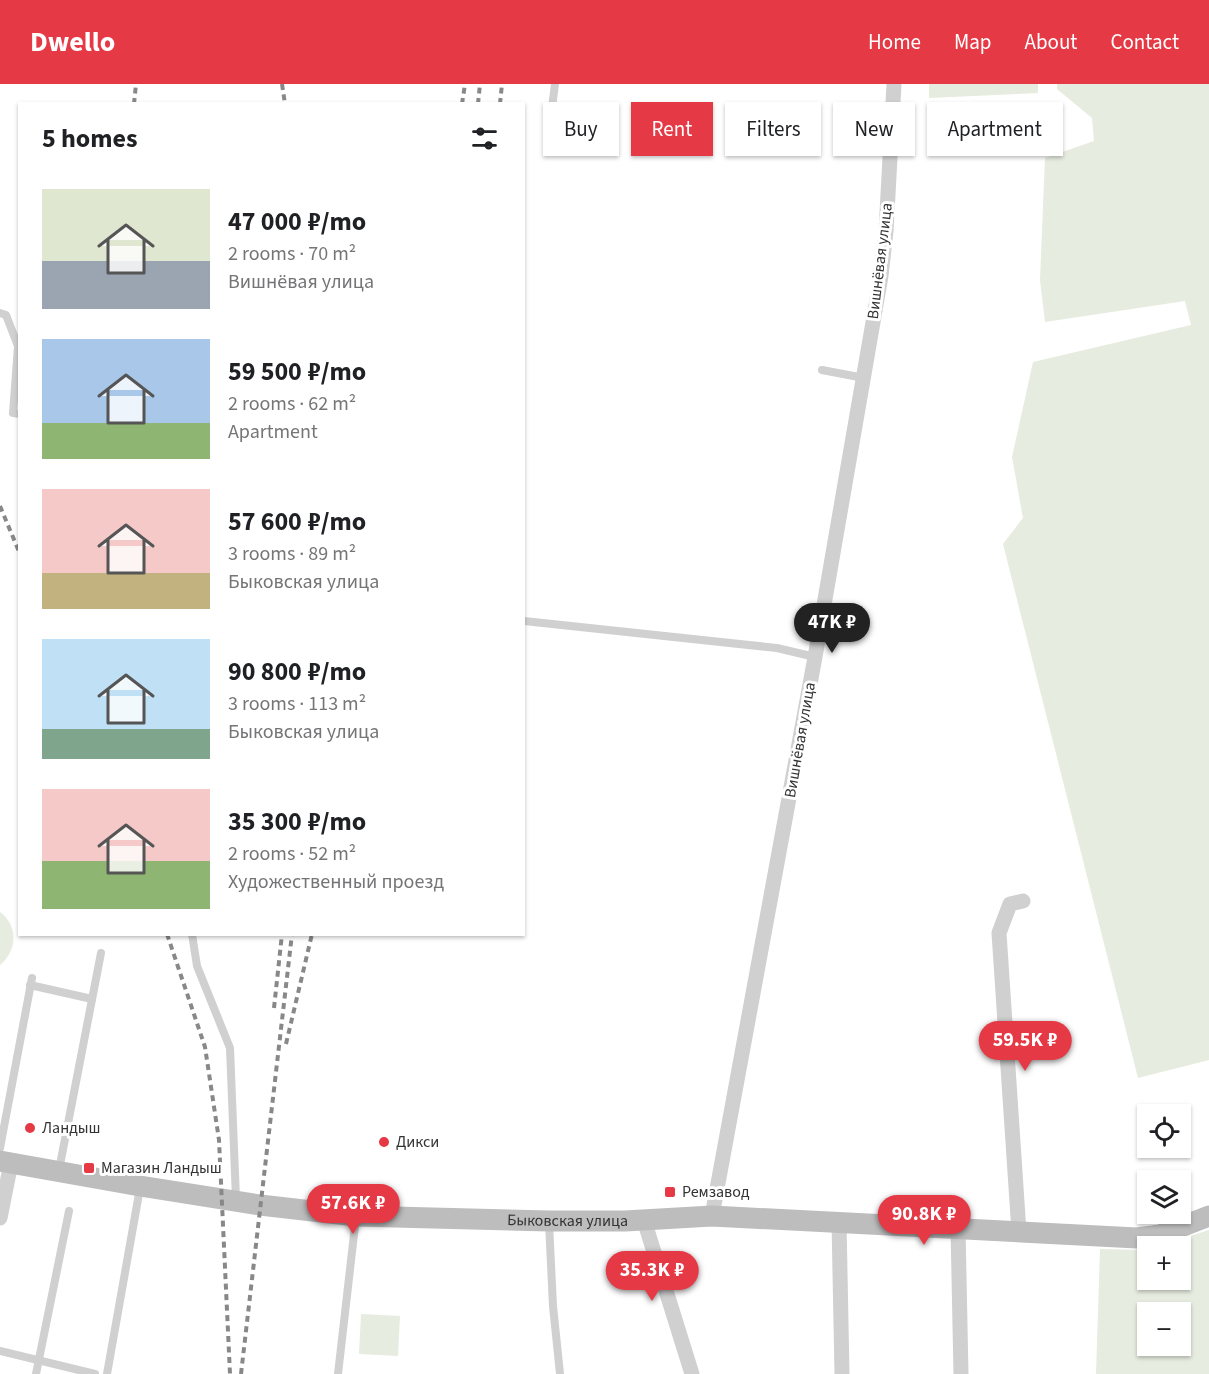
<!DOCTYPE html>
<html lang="en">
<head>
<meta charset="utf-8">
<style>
	body { margin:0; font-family:"Source Sans 3",sans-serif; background:#f2f2f2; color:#202124; height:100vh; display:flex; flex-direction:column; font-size:22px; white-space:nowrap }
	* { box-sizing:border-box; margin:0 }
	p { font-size:20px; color:#757577 }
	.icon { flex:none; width:33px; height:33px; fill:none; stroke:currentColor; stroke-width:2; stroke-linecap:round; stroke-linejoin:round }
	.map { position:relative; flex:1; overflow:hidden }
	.drawer { position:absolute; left:18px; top:18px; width:507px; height:834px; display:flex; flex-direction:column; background:#fff; border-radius:0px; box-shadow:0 2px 4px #0004 }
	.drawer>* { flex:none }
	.guide { position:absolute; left:543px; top:18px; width:570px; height:54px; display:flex; gap:12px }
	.tools { position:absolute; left:1137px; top:1020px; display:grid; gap:12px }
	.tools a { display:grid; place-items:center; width:54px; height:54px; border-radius:0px; background:#fff; box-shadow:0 2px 4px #0004; font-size:30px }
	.price { position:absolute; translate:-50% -51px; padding:0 14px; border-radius:21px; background:#e63946; color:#fff; font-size:20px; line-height:39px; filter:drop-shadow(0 2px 3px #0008) }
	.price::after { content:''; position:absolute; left:50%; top:36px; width:18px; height:14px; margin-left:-9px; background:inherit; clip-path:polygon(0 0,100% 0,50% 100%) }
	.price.active { background:#222; color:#fff }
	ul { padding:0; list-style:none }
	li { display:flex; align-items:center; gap:18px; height:150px; padding:0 24px }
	li span { display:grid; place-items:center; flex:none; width:168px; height:120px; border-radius:0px; color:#555 }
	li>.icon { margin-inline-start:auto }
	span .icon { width:72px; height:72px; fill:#fffc; stroke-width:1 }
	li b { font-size:26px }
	h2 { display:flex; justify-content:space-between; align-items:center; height:72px; padding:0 24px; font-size:26px }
	.pill { padding:0 21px; border-radius:0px; background:#fff; box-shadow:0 2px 4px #0004; font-size:21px; line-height:54px }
	.pill.active { background:#e63946; color:#fff }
	header { display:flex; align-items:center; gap:36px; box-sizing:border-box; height:84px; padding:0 30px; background:#e63946; color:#fff }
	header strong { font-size:28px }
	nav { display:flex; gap:33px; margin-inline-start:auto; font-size:21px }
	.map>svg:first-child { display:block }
</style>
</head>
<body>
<header>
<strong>Dwello</strong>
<nav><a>Home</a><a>Map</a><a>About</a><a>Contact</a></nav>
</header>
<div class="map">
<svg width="1209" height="1290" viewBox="0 0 1209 1290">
	<rect width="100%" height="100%" fill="#fff"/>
	<!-- green -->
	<g fill="#e6ecdf" fill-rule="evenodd">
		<path d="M929,0H1038V9L929,14Z"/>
		<path d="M1057,0H1209V976L1138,994L1003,460L1023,434L1012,373L1033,278L1191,241L1185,217L1045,238L1040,196L1045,74L1094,57L1092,34L1057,5Z"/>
		<path d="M0,828C19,842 17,867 0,881Z"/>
		<path d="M1209,1146V1290H1096L1100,1165L1147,1166L1148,1196H1180V1162H1158ZM1148,1228H1180V1262H1148Z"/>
		<path d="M361,1230L400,1232L398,1272L359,1270Z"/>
	</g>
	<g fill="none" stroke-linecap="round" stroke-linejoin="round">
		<!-- lane -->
		<g stroke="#d0d0d0" stroke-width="8">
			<path d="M547,63L555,0"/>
			<path d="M0,229L6,231L18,262L13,329L20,330"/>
			<path d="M822,286L864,294"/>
			<path d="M524,537L777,564L815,573"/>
			<path d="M192,850L197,882L230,964L236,1115"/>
			<path d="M30,901L92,915"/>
			<path d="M0,1064L32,894"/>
			<path d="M59,1086L101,869"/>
			<path d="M549,1139L553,1222L560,1290"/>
			<path d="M0,1267L95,1290"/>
			<path d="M36,1290L69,1127"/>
			<path d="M107,1290L140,1104"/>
			<path d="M338,1290L356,1133"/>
		</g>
		<!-- street -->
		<g stroke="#d0d0d0" stroke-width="15">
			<path d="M712,1132L815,573L881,192L886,147L894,0"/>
			<path d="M0,1134L11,1079"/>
			<path d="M644,1136L692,1290"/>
			<path d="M839,1138L842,1290"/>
			<path d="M958,1144L961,1290"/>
			<path d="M1019,1148L999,849L1010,820L1023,817"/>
		</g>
		<!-- secondary -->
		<path stroke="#bdbdbd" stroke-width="21" id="s1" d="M0,1077L140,1102L260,1121L356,1132L549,1137H625L712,1132L1137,1154L1160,1151L1209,1132"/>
		<!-- rail -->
		<g stroke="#888" stroke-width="4" stroke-dasharray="6 4.5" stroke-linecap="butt">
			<path d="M282,0L285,20"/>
			<path d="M134,20L136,0"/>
			<path d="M462,20L465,0"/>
			<path d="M478,20L480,0"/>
			<path d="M500,20L502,0"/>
			<path d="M0,422L20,470"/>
			<path d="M167,850L205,963L219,1056L230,1290"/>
			<path d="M274,924L282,850"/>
			<path d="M286,960L312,850"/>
			<path d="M241,1290L292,850"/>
		</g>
	</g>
	<!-- markers -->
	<g fill="#e63946" stroke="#fff" stroke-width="2">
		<circle cx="30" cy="1044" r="6"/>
		<circle cx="384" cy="1058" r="6"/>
		<rect x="83" y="1078" width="12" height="12" rx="3"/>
		<rect x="664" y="1102" width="12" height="12" rx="3"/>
	</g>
	<g text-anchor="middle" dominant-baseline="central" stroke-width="6" stroke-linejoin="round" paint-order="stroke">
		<!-- street labels -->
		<g font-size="16" fill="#333" stroke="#fff">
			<text transform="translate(880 177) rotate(-83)">Вишнёвая улица</text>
			<text transform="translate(800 656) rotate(-80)">Вишнёвая улица</text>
			<text stroke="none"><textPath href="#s1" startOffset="572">Быковская улица</textPath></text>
		</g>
		<!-- poi labels -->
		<g font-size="16" fill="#333" stroke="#fff" text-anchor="start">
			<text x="42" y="1044">Ландыш</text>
			<text x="396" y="1058">Дикси</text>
			<text x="101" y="1084">Магазин Ландыш</text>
			<text x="682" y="1108">Ремзавод</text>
		</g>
	</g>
</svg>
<div class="tools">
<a><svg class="icon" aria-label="locate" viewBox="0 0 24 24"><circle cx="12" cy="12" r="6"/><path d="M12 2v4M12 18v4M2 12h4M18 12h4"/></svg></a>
<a><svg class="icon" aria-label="layers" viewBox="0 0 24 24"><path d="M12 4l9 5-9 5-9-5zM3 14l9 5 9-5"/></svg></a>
<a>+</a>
<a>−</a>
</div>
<b class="price active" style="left:832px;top:570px">47K ₽</b>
<b class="price" style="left:1025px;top:988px">59.5K ₽</b>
<b class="price" style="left:353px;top:1151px">57.6K ₽</b>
<b class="price" style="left:924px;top:1162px">90.8K ₽</b>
<b class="price" style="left:652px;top:1218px">35.3K ₽</b>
<div class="guide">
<a class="pill">Buy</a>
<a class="pill active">Rent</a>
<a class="pill">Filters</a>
<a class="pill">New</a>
<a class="pill">Apartment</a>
</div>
<section class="drawer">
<h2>5 homes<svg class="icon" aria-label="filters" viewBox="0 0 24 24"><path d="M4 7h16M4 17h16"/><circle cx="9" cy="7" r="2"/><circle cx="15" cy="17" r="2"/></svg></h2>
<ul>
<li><span style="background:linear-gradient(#dfe7d0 60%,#9aa5b1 0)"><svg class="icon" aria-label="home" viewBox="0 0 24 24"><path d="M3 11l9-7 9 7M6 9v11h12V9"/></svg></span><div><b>47 000 ₽/mo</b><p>2 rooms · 70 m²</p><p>Вишнёвая улица</p></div></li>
<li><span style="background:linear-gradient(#a9c7e8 70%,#8fb573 0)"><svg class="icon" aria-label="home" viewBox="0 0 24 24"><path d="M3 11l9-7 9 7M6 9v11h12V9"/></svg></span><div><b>59 500 ₽/mo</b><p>2 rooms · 62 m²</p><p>Apartment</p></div></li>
<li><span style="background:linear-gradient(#f6c9c9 70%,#c2b280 0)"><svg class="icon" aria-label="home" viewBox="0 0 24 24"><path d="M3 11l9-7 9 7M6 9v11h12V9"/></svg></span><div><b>57 600 ₽/mo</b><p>3 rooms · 89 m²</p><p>Быковская улица</p></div></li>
<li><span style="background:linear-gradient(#bfe0f5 75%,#7fa58c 0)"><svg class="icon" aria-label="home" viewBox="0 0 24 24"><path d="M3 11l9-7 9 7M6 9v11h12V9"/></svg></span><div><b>90 800 ₽/mo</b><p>3 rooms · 113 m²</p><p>Быковская улица</p></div></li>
<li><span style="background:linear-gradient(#f6c9c9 60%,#8fb573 0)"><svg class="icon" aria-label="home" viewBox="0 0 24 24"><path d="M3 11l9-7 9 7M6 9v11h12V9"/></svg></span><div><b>35 300 ₽/mo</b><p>2 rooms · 52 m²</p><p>Художественный проезд</p></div></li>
</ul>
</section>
</div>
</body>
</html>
